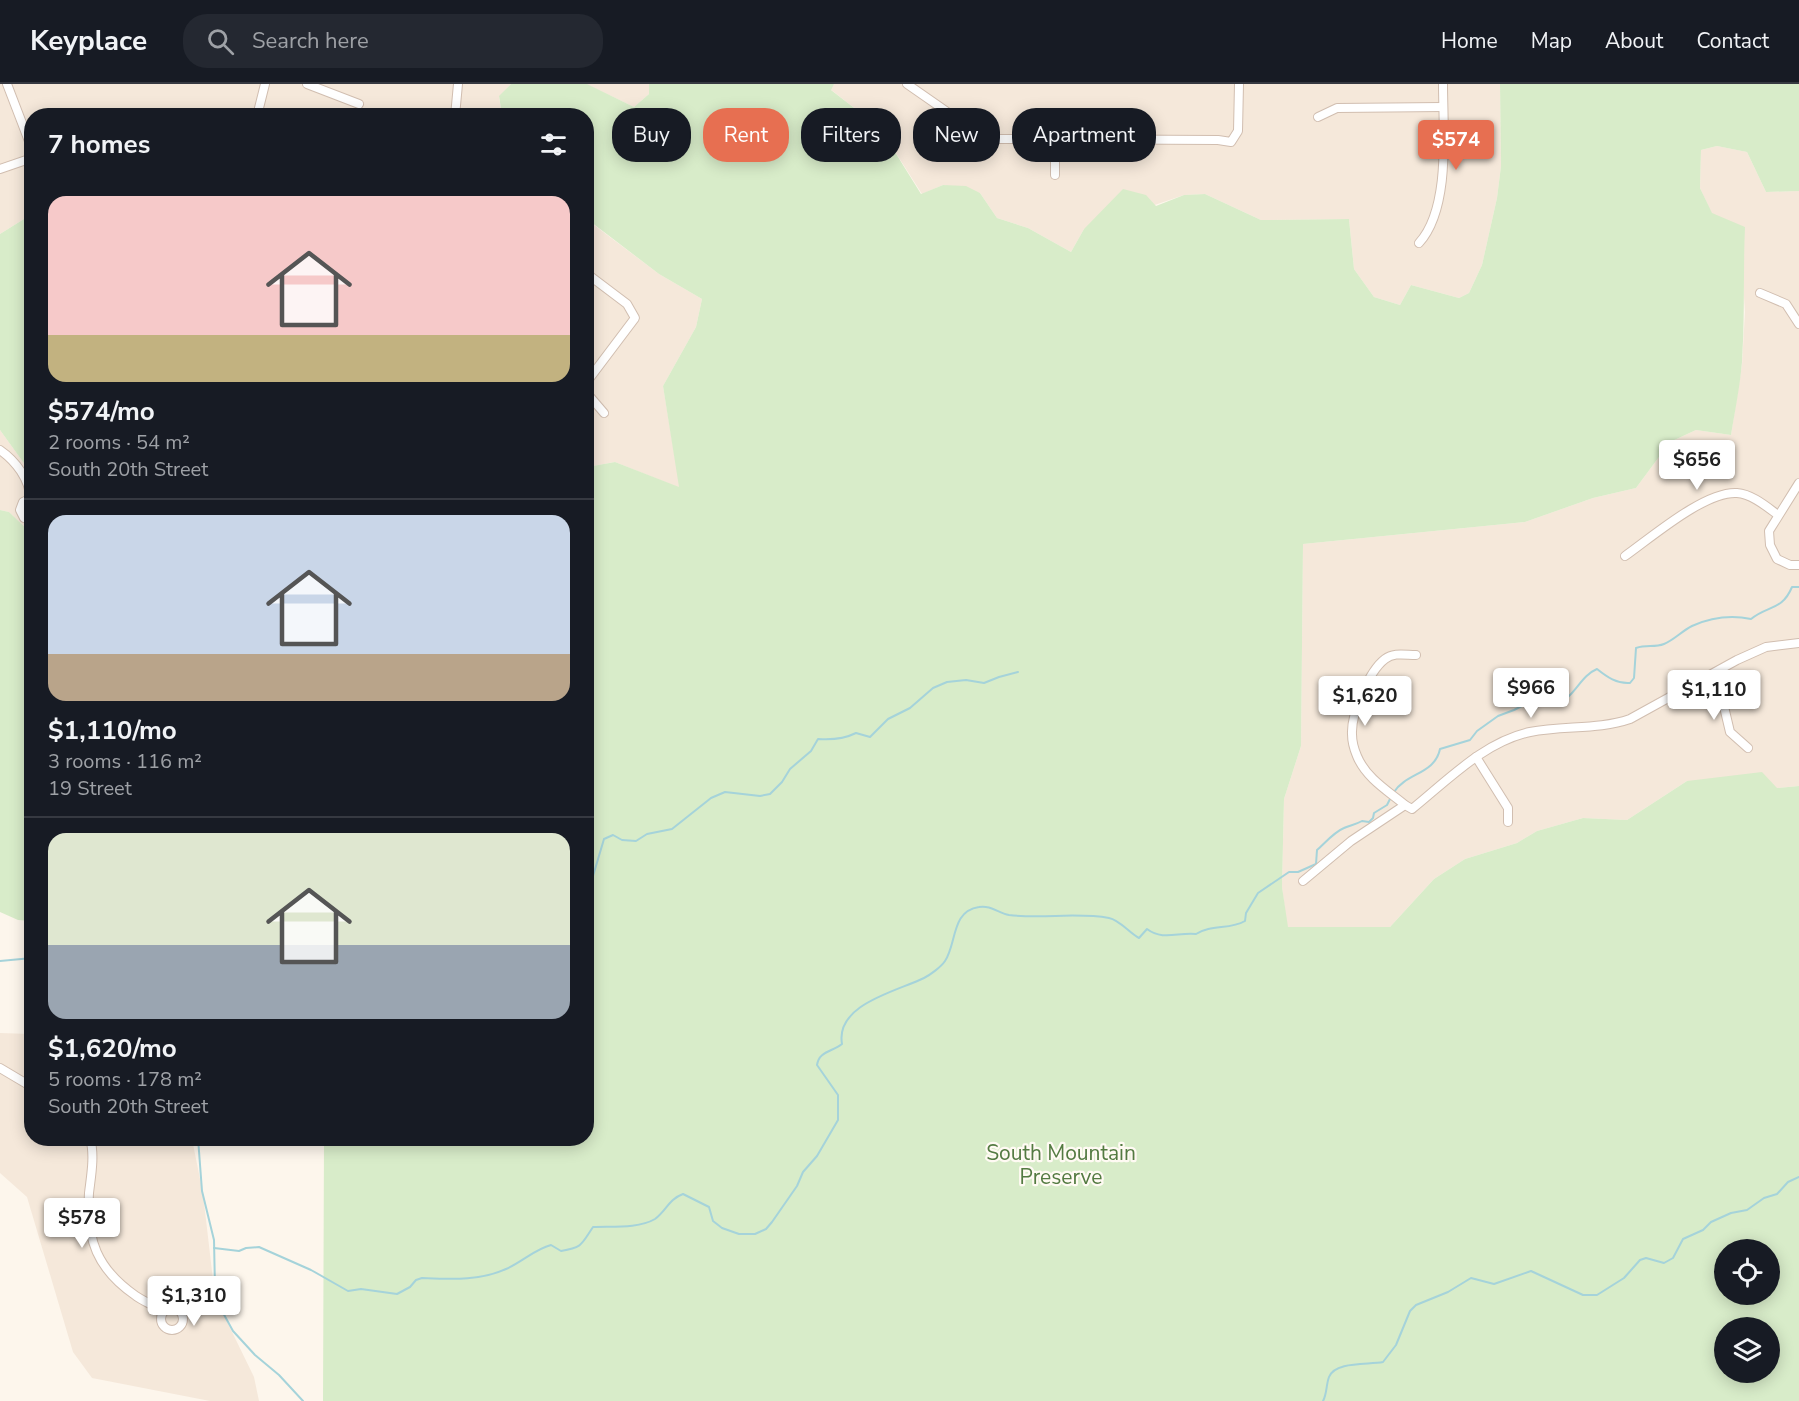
<!DOCTYPE html>
<html lang="en">
<head>
<meta charset="utf-8">
<style>
	body { margin:0; font-family:"Nunito Sans",sans-serif; background:#242831; color:#f1f3f6; height:100vh; display:flex; flex-direction:column; font-size:22px; white-space:nowrap }
	* { box-sizing:border-box; margin:0 }
	p { font-size:20px; color:#9ea1a6 }
	.icon { flex:none; width:33px; height:33px; fill:none; stroke:currentColor; stroke-width:2; stroke-linecap:round; stroke-linejoin:round }
	.map { position:relative; flex:1; overflow:hidden }
	.details { position:absolute; left:24px; top:24px; width:570px; height:1038px; display:flex; flex-direction:column; background:#171b24; border-radius:24px; box-shadow:0 3px 15px #0003 }
	.details>* { flex:none }
	.hud { position:absolute; left:612px; top:24px; width:570px; height:54px; display:flex; gap:12px }
	.tools { position:absolute; left:1714px; top:1155px; display:grid; gap:12px }
	.tools a { display:grid; place-items:center; width:66px; height:66px; border-radius:50%; background:#171b24; box-shadow:0 3px 15px #0003; font-size:30px }
	.price { position:absolute; translate:-50% -51px; padding:0 14px; border-radius:6px; background:#fff; color:#222; font-size:20px; line-height:39px; filter:drop-shadow(0 2px 3px #0008) }
	.price::after { content:''; position:absolute; left:50%; top:36px; width:18px; height:14px; margin-left:-9px; background:inherit; clip-path:polygon(0 0,100% 0,50% 100%) }
	.price.current { background:#e76f51; color:#fff }
	ul { padding:0; list-style:none }
	li { display:grid; align-content:center; gap:12px; height:318px; padding:0 24px }
	li+li { border-top:2px solid #363941 }
	li span { display:grid; place-items:center; height:186px; border-radius:18px; color:#555 }
	li>.icon { margin-inline-start:auto }
	span .icon { width:108px; height:108px; fill:#fffc; stroke-width:1 }
	li b { font-size:26px }
	h2 { display:flex; justify-content:space-between; align-items:center; height:72px; padding:0 24px; font-size:26px }
	.chip { padding:0 21px; border-radius:24px; background:#171b24; box-shadow:0 3px 15px #0003; font-size:21px; line-height:54px }
	.chip.current { background:#e76f51; color:#fff }
	header { display:flex; align-items:center; gap:36px; box-sizing:border-box; height:84px; padding:0 30px; background:#171b24; border-bottom:2px solid #363941 }
	header strong { font-size:28px }
	nav { display:flex; gap:33px; margin-inline-start:auto; font-size:21px }
	.search { width:420px; height:54px; background:#242831; display:flex; align-items:center; gap:15px; box-sizing:border-box; padding:0 21px; border-radius:24px; color:#9ea1a6; font-size:22px }
	.map>svg:first-child { display:block }
</style>
</head>
<body>
<header>
<strong>Keyplace</strong>
<div class="search"><svg class="icon" aria-label="search" viewBox="0 0 24 24"><circle cx="10" cy="10" r="6"/><path d="M15 15l6 6"/></svg>Search here</div>
<nav><a>Home</a><a>Map</a><a>About</a><a>Contact</a></nav>
</header>
<div class="map">
<svg width="1799" height="1317" viewBox="0 0 1799 1317">
	<rect width="100%" height="100%" fill="#fdf6ec"/>
	<!-- residential -->
	<g fill="#f5e8da">
		<path d="M0,0H511L499,13L502,31L32,32L31,112L25,115L24,135L0,150Z"/>
		<path d="M586,0H649V10L634,23Z"/>
		<path d="M834,0H1500L1501,82L1497,114L1482,181L1469,209L1459,214L1411,201L1400,221L1374,213L1354,185L1349,135L1261,136L1205,110L1184,111L1084,145L1071,168L1028,144L997,134L980,109L943,101L922,110L880,44L830,5Z"/>
		<path d="M1717,62L1747,68L1766,108L1799,107V702L1777,704L1687,697L1627,736L1583,734L1537,747L1517,759L1465,775L1434,795L1390,843H1287L1282,803L1284,715L1301,662L1303,460L1525,438L1593,414L1636,404L1670,358L1696,346L1731,351L1742,281L1745,228L1743,198L1700,104L1701,66Z"/>
		<path d="M586,135L659,190L702,215L696,243L663,302L680,404L615,378L587,383Z"/>
		<path d="M0,346L31,389V449L9,428L0,426Z"/>
		<path d="M0,949L31,950L32,1054L192,1055L203,1110L215,1213L254,1293L259,1317H210L92,1294L73,1268L27,1113L0,1089Z"/>
	</g>
	<!-- green -->
	<g fill="#d8ecc9" fill-rule="evenodd">
		<path d="M511,0H587L634,23L649,10V0H834L831,6L880,44L921,110L943,101L966,102L980,109L997,134L1028,144L1071,168L1084,145L1123,105L1146,111L1156,122L1184,111L1205,110L1261,136L1349,135L1354,185L1374,213L1400,221L1411,201L1459,214L1469,209L1482,181L1497,114L1501,82L1500,0H1799V107L1766,108L1747,68L1717,62L1701,66L1700,104L1712,129L1745,143C1743,188 1745,233 1742,278C1740,302 1735,327 1731,351L1696,346L1670,358L1636,404L1593,414L1525,438L1303,460L1301,662L1284,715L1282,803L1288,843H1390L1434,795L1465,775L1517,759L1537,747L1583,734L1627,736L1687,697L1762,688L1777,704L1799,702V1317H323L324,1055L586,1054L587,383L615,378L679,403L663,302L696,243L702,215L659,190L587,135L586,32L502,31L499,12ZM1725,1166H1770V1210H1725ZM1725,1244H1770V1288H1725Z"/>
		<path d="M31,112V389L0,346V150L24,135L25,115Z"/>
		<path d="M0,426L9,428L31,449V837L18,836L0,828Z"/>
	</g>
	<g fill="none" stroke-linecap="round" stroke-linejoin="round">
		<!-- stream -->
		<g stroke="#a5d3da" stroke-width="2">
			<path d="M1394,708C1406,689 1435,690 1440,665L1470,656L1477,647L1498,632L1514,626L1539,613L1557,620C1575,613 1580,592 1597,585C1607,593 1617,600 1630,599L1634,594L1636,564C1647,560 1654,564 1664,560C1674,556 1682,547 1692,542C1710,534 1731,531 1751,535C1768,521 1782,527 1792,503H1799"/>
			<path d="M586,803L593,792L604,755L613,751L622,756L636,757L647,750L672,745L711,714L725,708L760,712L770,710L782,698L790,685L811,667L818,655C831,656 844,655 856,649L870,653L888,635L910,624L933,604L947,598L966,596L984,599L999,593L1018,588"/>
			<path d="M0,877L32,874"/>
			<path d="M198,1054L202,1107L214,1156L215,1204L222,1217V1227L233,1247L255,1271L279,1291L303,1317"/>
			<path d="M214,1164L239,1167L246,1164L259,1163L311,1186L348,1207L361,1205L397,1210L410,1203L416,1196L422,1194C450,1195 480,1197 506,1185C522,1178 535,1165 551,1161L561,1167C583,1163 581,1161 593,1143C611,1142 638,1145 655,1135C666,1127 669,1115 683,1110L709,1123L713,1137L722,1144L739,1150H755L766,1145L772,1138L797,1102L803,1088L817,1072L838,1036V1011L817,981C819,967 832,968 842,960C835,920 898,907 924,894C930,891 941,883 945,877C957,859 951,827 979,823C991,821 998,829 1009,831C1043,835 1076,828 1109,834C1120,836 1129,849 1139,854L1147,845C1163,857 1178,848 1196,850C1211,840 1230,846 1245,837L1246,829L1258,809L1289,788H1298L1316,780L1317,766C1324,760 1334,748 1344,744C1350,741 1355,741 1362,737L1369,738L1373,734L1374,729L1387,721L1391,713"/>
			<path d="M1323,1317C1327,1310 1326,1301 1329,1293C1335,1277 1368,1281 1383,1278L1396,1261L1410,1227L1416,1221L1448,1208L1471,1194L1494,1200L1531,1187L1583,1211H1597L1624,1194L1640,1176L1646,1174L1664,1179L1673,1174L1683,1155L1703,1146L1711,1138L1731,1129L1747,1126L1764,1114L1777,1110L1788,1098L1799,1093"/>
		</g>
		<defs>
			<g id="street">
				<path d="M7,0L32,65"/>
				<path d="M307,0L359,20"/>
				<path d="M907,0L976,48L995,55L1218,56L1231,58L1238,47L1239,0"/>
				<path d="M257,32L265,0"/>
				<path d="M455,32L458,0"/>
				<path d="M1318,33L1337,24L1443,23"/>
				<path d="M0,85L32,74"/>
				<path d="M1055,91V56"/>
				<path d="M1419,159C1451,124 1443,45 1443,0"/>
				<path d="M586,189L627,220L635,234L586,299"/>
				<path d="M1760,209L1786,220L1799,240"/>
				<path d="M586,308L604,329"/>
				<path d="M0,366C16,377 29,395 31,415"/>
				<path d="M1799,399L1769,447L1770,461L1777,475L1790,481H1799"/>
				<path d="M32,414L23,418L20,426L24,434L32,436"/>
				<path d="M1625,472C1652,453 1705,407 1737,409C1752,410 1767,423 1778,431"/>
				<path d="M1716,589L1730,648L1748,664"/>
				<path d="M1476,673L1508,724V738"/>
				<path d="M1405,721C1388,707 1366,694 1357,672C1354,665 1352,657 1352,650C1351,630 1369,587 1385,575C1394,568 1405,571 1416,571"/>
				<path d="M1303,797L1351,757L1405,721L1412,725C1448,696 1484,658 1530,648C1563,641 1598,646 1630,635L1737,576L1766,563L1799,559"/>
				<path d="M0,984L32,1003"/>
				<path d="M90,1054C95,1071 91,1092 89,1109C86,1156 97,1185 136,1212C144,1218 155,1221 163,1228"/>
				<circle cx="172" cy="1235" r="11"/>
			</g>
		</defs>
		<!-- street casing -->
		<use href="#street" stroke="#d1beb0" stroke-width="10"/>
		<!-- street -->
		<use href="#street" stroke="#fff" stroke-width="8"/>
	</g>
	<g text-anchor="middle" dominant-baseline="central" stroke-width="4.5" stroke-linejoin="round" paint-order="stroke">
		<!-- park labels -->
		<g font-size="21" fill="#537a41" stroke="#fffaf3">
			<text x="1061" y="1069">South Mountain<tspan x="1061" dy="24">Preserve</tspan></text>
		</g>
	</g>
</svg>
<div class="tools">
<a><svg class="icon" aria-label="locate" viewBox="0 0 24 24"><circle cx="12" cy="12" r="6"/><path d="M12 2v4M12 18v4M2 12h4M18 12h4"/></svg></a>
<a><svg class="icon" aria-label="layers" viewBox="0 0 24 24"><path d="M12 4l9 5-9 5-9-5zM3 14l9 5 9-5"/></svg></a>
</div>
<b class="price current" style="left:1456px;top:87px">$574</b>
<b class="price" style="left:1697px;top:407px">$656</b>
<b class="price" style="left:1531px;top:635px">$966</b>
<b class="price" style="left:1714px;top:637px">$1,110</b>
<b class="price" style="left:1365px;top:643px">$1,620</b>
<b class="price" style="left:82px;top:1165px">$578</b>
<b class="price" style="left:194px;top:1243px">$1,310</b>
<div class="hud">
<a class="chip">Buy</a>
<a class="chip current">Rent</a>
<a class="chip">Filters</a>
<a class="chip">New</a>
<a class="chip">Apartment</a>
</div>
<section class="details">
<h2>7 homes<svg class="icon" aria-label="filters" viewBox="0 0 24 24"><path d="M4 7h16M4 17h16"/><circle cx="9" cy="7" r="2"/><circle cx="15" cy="17" r="2"/></svg></h2>
<ul>
<li><span style="background:linear-gradient(#f6c9c9 75%,#c2b280 0)"><svg class="icon" aria-label="home" viewBox="0 0 24 24"><path d="M3 11l9-7 9 7M6 9v11h12V9"/></svg></span><div><b>$574/mo</b><p>2 rooms · 54 m²</p><p>South 20th Street</p></div></li>
<li><span style="background:linear-gradient(#c9d6e8 75%,#b9a48a 0)"><svg class="icon" aria-label="home" viewBox="0 0 24 24"><path d="M3 11l9-7 9 7M6 9v11h12V9"/></svg></span><div><b>$1,110/mo</b><p>3 rooms · 116 m²</p><p>19 Street</p></div></li>
<li><span style="background:linear-gradient(#dfe7d0 60%,#9aa5b1 0)"><svg class="icon" aria-label="home" viewBox="0 0 24 24"><path d="M3 11l9-7 9 7M6 9v11h12V9"/></svg></span><div><b>$1,620/mo</b><p>5 rooms · 178 m²</p><p>South 20th Street</p></div></li>
</ul>
</section>
</div>
</body>
</html>
